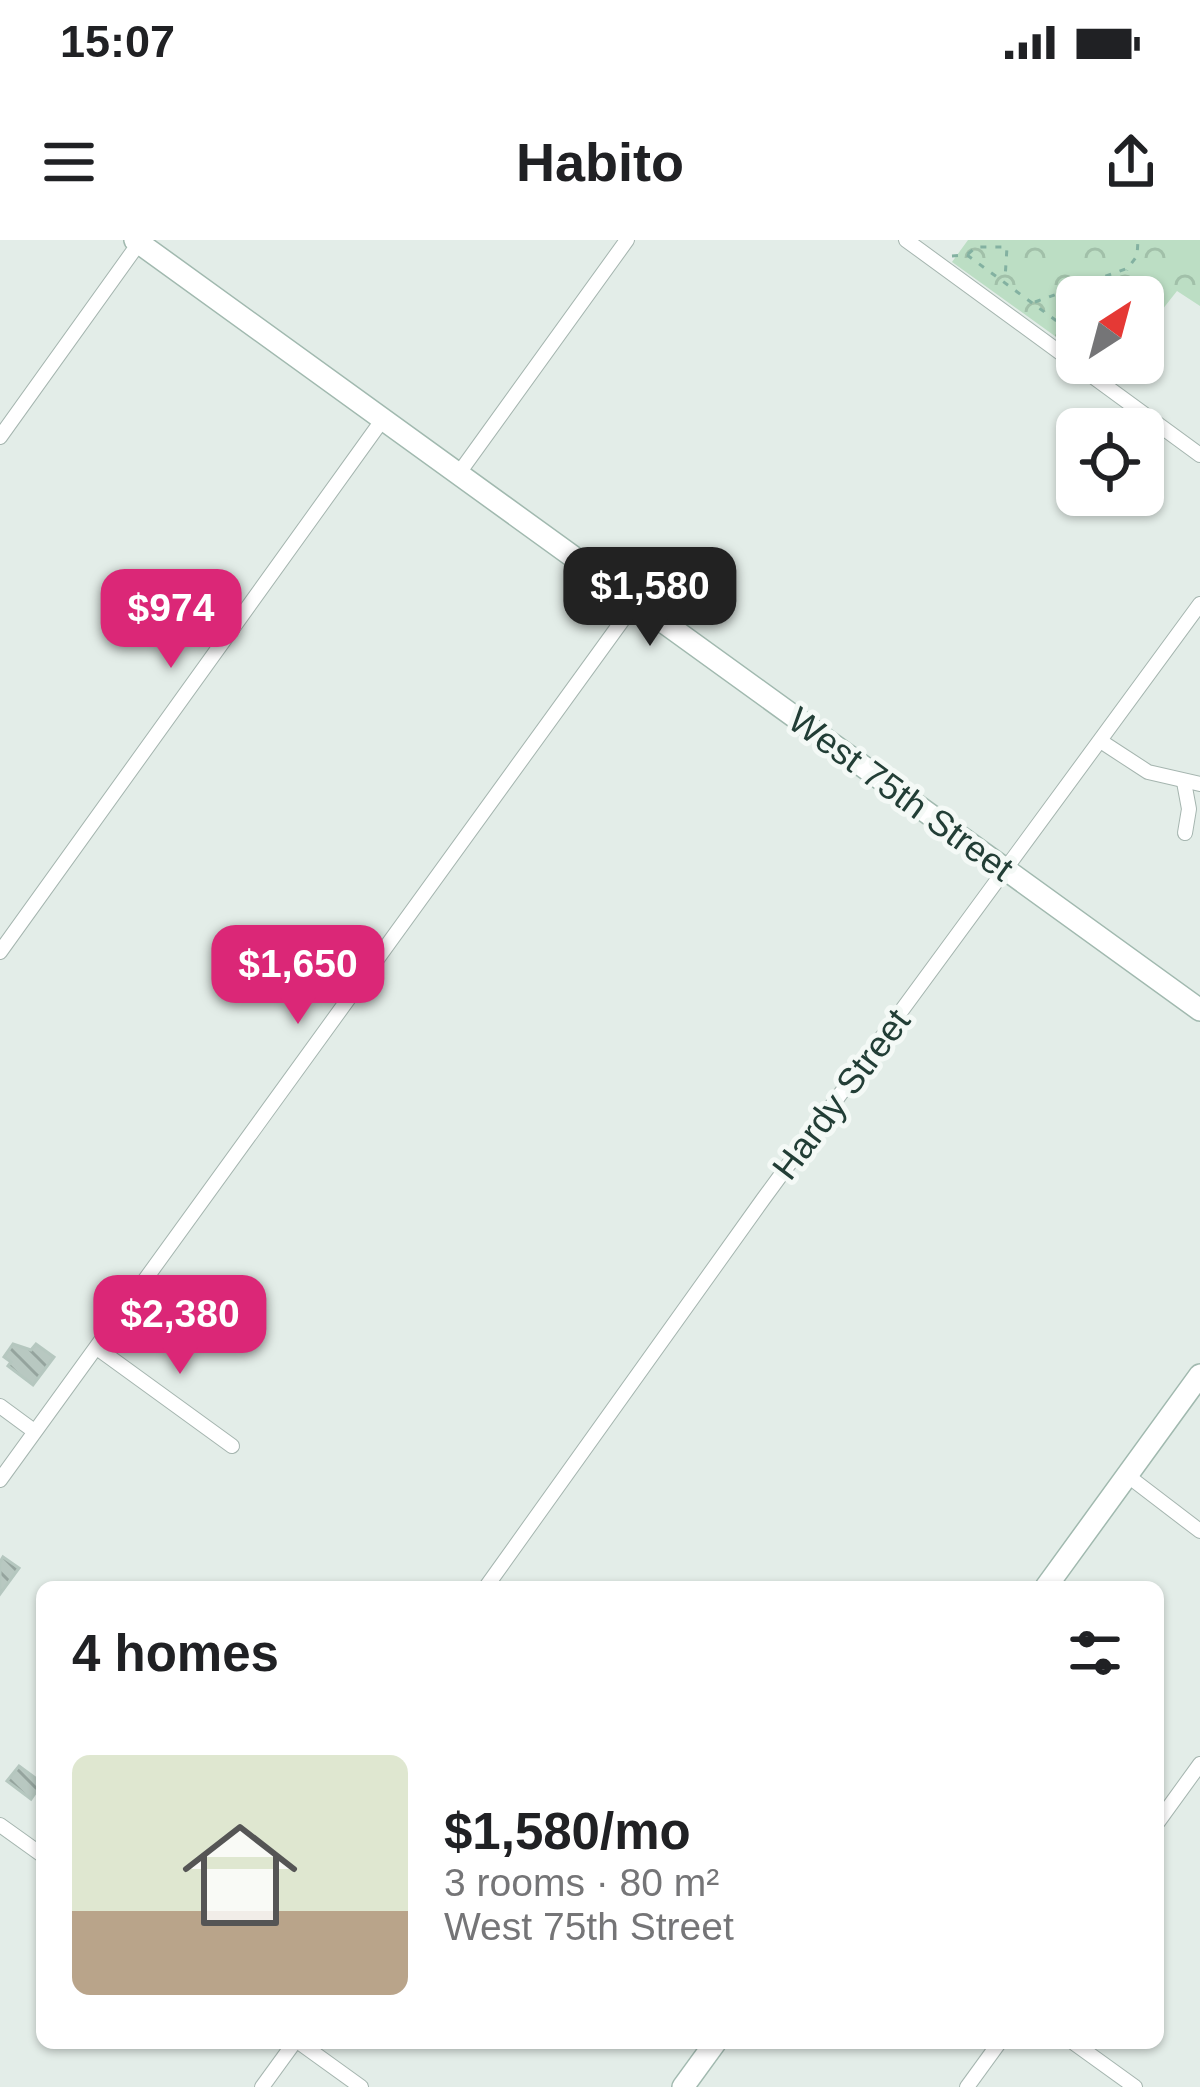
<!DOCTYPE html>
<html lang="en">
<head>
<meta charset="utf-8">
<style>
	body { margin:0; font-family:Helvetica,sans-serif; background:#f2f2f2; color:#202124; height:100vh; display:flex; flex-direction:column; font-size:45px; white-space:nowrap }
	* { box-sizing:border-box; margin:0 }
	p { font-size:39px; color:#757577 }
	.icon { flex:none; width:66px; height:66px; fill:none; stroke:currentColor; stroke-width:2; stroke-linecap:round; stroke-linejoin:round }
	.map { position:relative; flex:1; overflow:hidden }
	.side { position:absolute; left:36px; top:1341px; width:1128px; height:468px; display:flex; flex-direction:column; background:#fff; border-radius:18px; box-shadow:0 3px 9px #0004 }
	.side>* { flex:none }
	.needle { width:78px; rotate:36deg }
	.controls { position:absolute; left:1056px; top:36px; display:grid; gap:24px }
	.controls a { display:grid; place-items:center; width:108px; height:108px; border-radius:18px; background:#fff; box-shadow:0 3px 9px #0004; font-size:60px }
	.price { position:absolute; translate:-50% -102px; padding:0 27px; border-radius:24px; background:#db2777; color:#fff; font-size:39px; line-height:78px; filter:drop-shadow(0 3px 6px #0008) }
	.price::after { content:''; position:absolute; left:50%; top:72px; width:36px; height:27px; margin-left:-18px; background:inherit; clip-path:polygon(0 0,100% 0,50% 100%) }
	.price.selected { background:#222; color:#fff }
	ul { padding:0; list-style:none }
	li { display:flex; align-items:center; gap:36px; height:300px; padding:0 36px }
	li+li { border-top:3px solid #e0e0e0 }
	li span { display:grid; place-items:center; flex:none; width:336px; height:240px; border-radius:18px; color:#555 }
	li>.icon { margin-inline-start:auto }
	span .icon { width:144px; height:144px; fill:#fffc; stroke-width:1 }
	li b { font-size:51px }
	h2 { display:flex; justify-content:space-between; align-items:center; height:144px; padding:0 36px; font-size:51px }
	.status { display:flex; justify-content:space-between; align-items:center; height:84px; padding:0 60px; background:#fff; direction:ltr }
	.status svg { height:33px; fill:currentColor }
	header { display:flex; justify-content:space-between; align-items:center; height:156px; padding:0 36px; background:#fff; font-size:54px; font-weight:800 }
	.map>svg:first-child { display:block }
</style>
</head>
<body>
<div class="status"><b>15:07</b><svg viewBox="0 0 49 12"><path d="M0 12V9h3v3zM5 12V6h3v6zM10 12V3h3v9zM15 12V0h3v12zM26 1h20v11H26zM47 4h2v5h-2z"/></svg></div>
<header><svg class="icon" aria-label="menu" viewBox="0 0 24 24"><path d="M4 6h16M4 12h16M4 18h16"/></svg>Habito<svg class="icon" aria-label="share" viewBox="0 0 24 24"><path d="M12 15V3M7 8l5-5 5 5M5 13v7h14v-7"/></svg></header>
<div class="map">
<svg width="1200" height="1847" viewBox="0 0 1200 1847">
	<defs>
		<pattern id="park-crowns" width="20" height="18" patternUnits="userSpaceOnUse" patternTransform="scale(3)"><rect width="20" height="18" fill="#bcdec4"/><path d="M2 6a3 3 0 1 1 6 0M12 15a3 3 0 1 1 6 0" fill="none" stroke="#a1c0a9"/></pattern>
		<pattern id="building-back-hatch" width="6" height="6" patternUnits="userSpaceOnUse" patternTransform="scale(3)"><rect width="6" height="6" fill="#b8c8c1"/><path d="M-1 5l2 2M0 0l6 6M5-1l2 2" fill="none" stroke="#95a49e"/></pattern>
	</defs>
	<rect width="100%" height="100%" fill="#e3ede8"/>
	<!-- park -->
	<path fill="url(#park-crowns)" d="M968,0H1200V66L1177,51L1143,94V57H1077V112L952,22Z"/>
	<!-- building -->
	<g fill="url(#building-back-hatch)" stroke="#b5c7bf" stroke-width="3">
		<path d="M13,1104L31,1110L36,1104L54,1117L33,1145L8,1126L11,1122L4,1117Z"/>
		<path d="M3,1317L19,1328L0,1354V1322Z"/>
		<path d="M19,1526L42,1543L31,1559L7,1541Z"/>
	</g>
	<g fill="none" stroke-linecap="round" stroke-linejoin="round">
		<defs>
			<g id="street">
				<path d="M906,0L1200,215"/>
				<path d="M0,197L139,3"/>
				<path d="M459,233L627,0"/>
				<path d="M1102,502L1148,532L1200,544"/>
				<path d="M1184,542L1189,569L1185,593"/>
				<path d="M0,712L383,179"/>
				<path d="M97,1108L232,1206"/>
				<path d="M0,1166L34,1191"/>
				<path d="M1128,1236L1200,1291"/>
				<path d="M0,1240L635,363"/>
				<path d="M486,1347L764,958L1200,364"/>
				<path d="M1158,1582L1200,1524"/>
				<path d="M0,1585L42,1615"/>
				<path d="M300,1803L361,1847"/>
				<path d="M1074,1803L1135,1847"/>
				<path d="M262,1847L294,1803"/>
				<path d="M967,1847L999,1803"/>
			</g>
			<g id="secondary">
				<path d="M135,0L1200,770"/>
				<path d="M1046,1347L1200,1135"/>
				<path d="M683,1847L715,1803"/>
			</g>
		</defs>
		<!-- street casing -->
		<use href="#street" stroke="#a5b5af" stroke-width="16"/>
		<!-- secondary casing -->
		<use href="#secondary" stroke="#a1b9af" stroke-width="24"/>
		<!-- path -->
		<g stroke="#83b1a1" stroke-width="3" stroke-dasharray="6 9" stroke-linecap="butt">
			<path d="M968,14L976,7H1007L1005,39"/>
			<path d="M952,16L967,15L1077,96"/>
			<path d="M1113,57L1127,30"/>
			<path d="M1035,62L1128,28L1137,16L1138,0"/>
		</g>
		<!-- street -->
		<use href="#street" stroke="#fff" stroke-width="14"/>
		<!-- secondary -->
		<use href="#secondary" stroke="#fff" stroke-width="21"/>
	</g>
	<g text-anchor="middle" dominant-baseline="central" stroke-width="10" stroke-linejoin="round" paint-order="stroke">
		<!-- street labels -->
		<g font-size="36" fill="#223e36" stroke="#f4f9f6">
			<text transform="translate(901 554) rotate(36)">West 75th Street</text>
			<text transform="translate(841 854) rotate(-53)">Hardy Street</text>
		</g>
	</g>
</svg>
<div class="controls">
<a><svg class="needle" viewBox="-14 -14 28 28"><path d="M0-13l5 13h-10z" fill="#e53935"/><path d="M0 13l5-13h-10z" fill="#757577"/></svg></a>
<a><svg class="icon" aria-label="locate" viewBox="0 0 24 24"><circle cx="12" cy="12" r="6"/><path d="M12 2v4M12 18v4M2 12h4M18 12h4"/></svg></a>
</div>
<b class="price selected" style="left:650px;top:409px">$1,580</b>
<b class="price" style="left:171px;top:431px">$974</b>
<b class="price" style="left:298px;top:787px">$1,650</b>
<b class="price" style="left:180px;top:1137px">$2,380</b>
<section class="side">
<h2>4 homes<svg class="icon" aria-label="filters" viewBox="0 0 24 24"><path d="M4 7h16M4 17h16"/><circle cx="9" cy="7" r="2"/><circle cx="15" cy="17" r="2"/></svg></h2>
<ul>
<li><span style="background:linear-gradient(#dfe7d0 65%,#b9a48a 0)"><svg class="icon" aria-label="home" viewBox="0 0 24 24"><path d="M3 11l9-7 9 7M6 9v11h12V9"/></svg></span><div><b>$1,580/mo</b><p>3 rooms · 80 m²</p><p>West 75th Street</p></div></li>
</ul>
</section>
</div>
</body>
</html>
